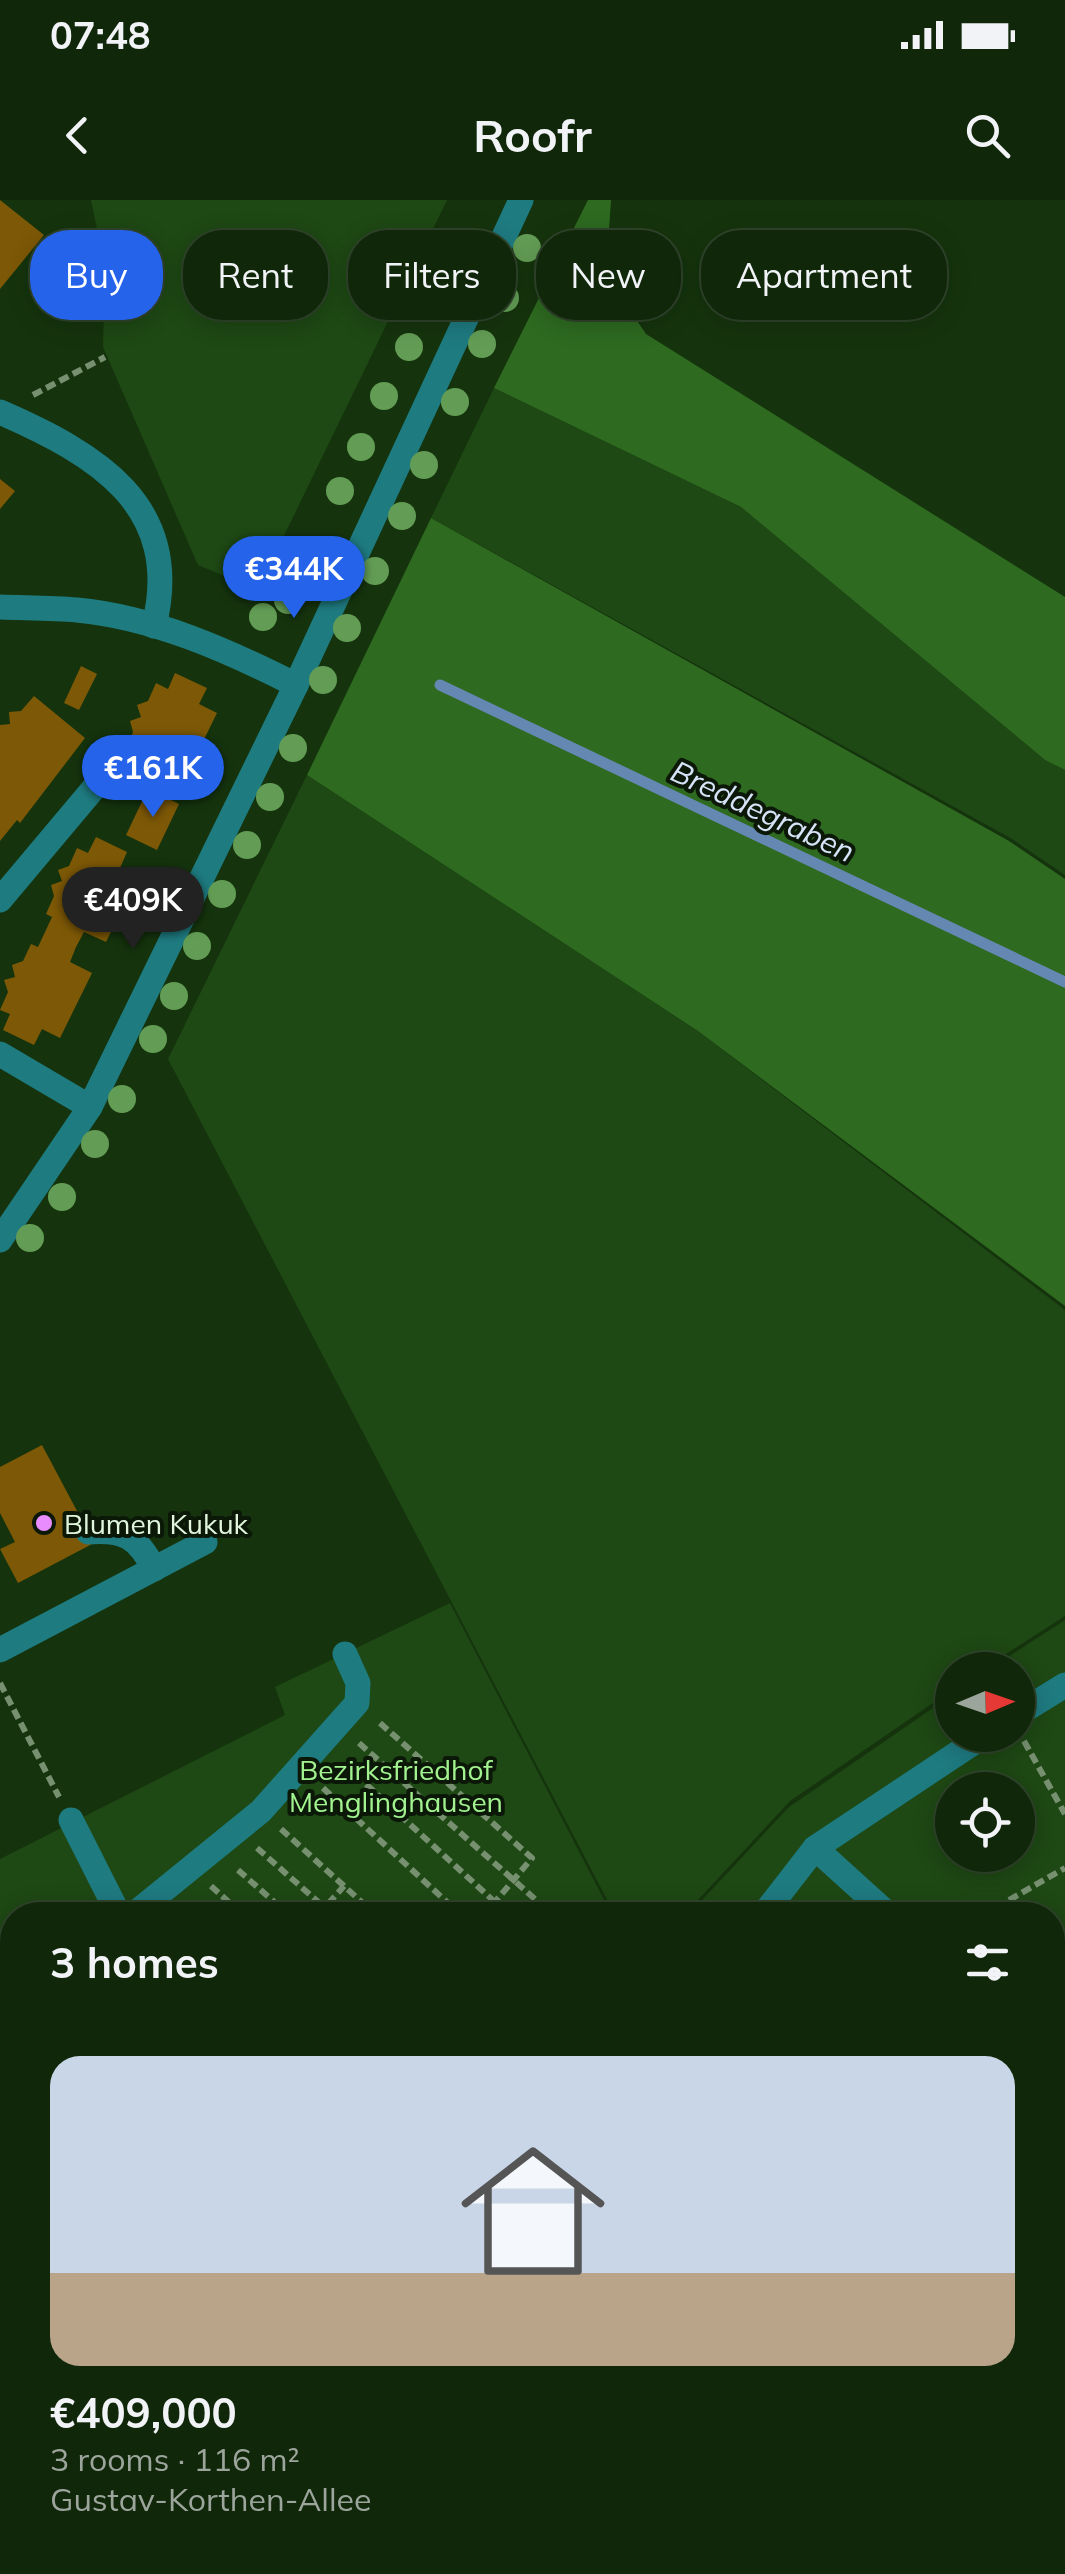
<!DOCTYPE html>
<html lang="en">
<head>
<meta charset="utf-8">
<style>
	body { margin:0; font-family:Mulish,sans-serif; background:#1e3318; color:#f1f3f6; height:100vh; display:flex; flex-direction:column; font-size:38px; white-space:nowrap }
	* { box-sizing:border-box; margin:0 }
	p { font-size:32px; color:#9ca59c }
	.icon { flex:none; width:55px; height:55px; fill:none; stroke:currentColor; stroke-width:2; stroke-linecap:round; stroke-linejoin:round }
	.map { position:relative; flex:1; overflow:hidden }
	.side { position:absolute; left:0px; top:1702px; width:1065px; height:672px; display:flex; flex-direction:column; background:#10270a; border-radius:40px 40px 0 0; box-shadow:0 5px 25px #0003,0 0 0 2px #30442b }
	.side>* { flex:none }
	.guide { position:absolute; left:30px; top:30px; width:1005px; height:90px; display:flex; gap:20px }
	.needle { width:65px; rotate:88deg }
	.controls { position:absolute; left:935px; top:1452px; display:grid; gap:20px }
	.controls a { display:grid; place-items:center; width:100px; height:100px; border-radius:50%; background:#10270a; box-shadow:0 5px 25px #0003,0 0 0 2px #30442b; font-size:50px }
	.price { position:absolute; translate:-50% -85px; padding:0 22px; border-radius:35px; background:#2563eb; color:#fff; font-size:32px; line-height:65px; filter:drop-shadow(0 2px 5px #0008) }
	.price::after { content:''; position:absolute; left:50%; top:60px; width:30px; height:22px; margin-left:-15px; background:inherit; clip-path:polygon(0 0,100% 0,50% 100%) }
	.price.selected { background:#222; color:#fff }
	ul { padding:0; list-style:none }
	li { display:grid; align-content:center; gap:20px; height:530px; padding:0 50px }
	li+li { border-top:2px solid #30442b }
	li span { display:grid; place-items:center; height:310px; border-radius:30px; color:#555 }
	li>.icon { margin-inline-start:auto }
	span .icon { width:180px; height:180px; fill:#fffc; stroke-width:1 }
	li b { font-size:42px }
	h2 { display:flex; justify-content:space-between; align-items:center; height:120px; padding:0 50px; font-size:42px }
	.tag { padding:0 35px; border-radius:40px; background:#10270a; box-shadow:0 5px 25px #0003,0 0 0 2px #30442b; font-size:35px; line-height:90px }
	.tag.selected { background:#2563eb; color:#fff }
	.status { display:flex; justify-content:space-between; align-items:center; height:70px; padding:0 50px; background:#10270a; direction:ltr }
	.status svg { height:28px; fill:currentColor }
	header { display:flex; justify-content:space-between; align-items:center; height:130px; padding:0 50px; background:#10270a; font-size:45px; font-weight:700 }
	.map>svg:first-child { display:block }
</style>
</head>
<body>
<div class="status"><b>07:48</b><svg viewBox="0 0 49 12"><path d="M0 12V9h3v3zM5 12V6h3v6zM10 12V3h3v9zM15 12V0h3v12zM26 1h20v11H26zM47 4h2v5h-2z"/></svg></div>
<header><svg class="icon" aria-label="back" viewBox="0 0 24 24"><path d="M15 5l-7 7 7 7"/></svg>Roofr<svg class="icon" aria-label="search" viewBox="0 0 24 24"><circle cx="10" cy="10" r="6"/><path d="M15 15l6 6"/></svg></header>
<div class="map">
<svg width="1065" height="2374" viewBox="0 0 1065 2374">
	<rect width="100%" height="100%" fill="#15340d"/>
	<!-- green -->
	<g fill="#1e4814" fill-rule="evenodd">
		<path d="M91,0H447L279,346L254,378L227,377L198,365L103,147L105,67Z"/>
		<path d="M494,188L741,307L1045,560L1065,570V675L1012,639L431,318Z"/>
		<path d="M307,575L698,831L1065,1110V1416L981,1470H952V1490L790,1601L684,1715H615L168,859Z"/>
		<path d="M450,1403L612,1715H12V2362H1052V1715H688L789,1607L952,1495V1535H1018V1470H988L1065,1420V2374H0V1659L285,1515L275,1487ZM952,1590H1018V1655H952Z"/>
	</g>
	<!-- forest -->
	<g fill="#2e6a20">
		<path d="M588,0H611L606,75L646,134L1065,397V570L1045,560L741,307L494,188Z"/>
		<path d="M431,318L1009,641L1065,679V1106L698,831L307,575Z"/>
	</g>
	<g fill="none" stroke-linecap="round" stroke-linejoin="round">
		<!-- stream -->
		<path stroke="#6588b2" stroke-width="11" d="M440,485L1065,782"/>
	</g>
	<!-- building -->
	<g fill="#7d5806">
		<path d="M0,0L44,35L0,89Z"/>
		<path d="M0,279L15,291L0,309Z"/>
		<path d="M81,466L97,474L79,510L64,503Z"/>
		<path d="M175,473L207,488L199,504L217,513L185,578L153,563L147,569L137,564L138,556L125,550L133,532L130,521L141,517L137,505L148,501L156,483L168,489Z"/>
		<path d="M34,496L85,538L20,623L17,620L0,641V525L10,524L9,512L21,511Z"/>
		<path d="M148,589L179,604L157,650L126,635Z"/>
		<path d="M96,637L127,652L120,668L138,677L106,742L84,732L76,747L70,762L92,773L60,838L42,829L34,845L3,830L10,814L0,810L8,792L4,780L15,777L12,765L23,761L31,744L38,747L52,717L46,714L54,696L51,685L62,681L58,670L69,666L77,648L88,653Z"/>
		<path d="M42,1245L94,1343L18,1383L0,1349L15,1342L0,1313V1267Z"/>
		<path d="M0,2093L12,2119V2127L0,2133Z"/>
	</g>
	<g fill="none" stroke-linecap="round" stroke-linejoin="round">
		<!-- path -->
		<g stroke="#769070" stroke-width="6" stroke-dasharray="10 5" stroke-linecap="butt">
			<path d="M33,195L105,157"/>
			<path d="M0,1483L59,1597"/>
			<path d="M380,1523L532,1658L484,1715"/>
			<path d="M1024,1541L1065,1614"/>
			<path d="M359,1543L553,1715"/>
			<path d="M344,1564L509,1715"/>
			<path d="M323,1588L461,1715"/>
			<path d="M281,1629L376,1715"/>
			<path d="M257,1648L333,1715"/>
			<path d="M238,1670L289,1715"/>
			<path d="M211,1686L243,1715"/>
			<path d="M318,1715L344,1686"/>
			<path d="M983,1715L1065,1668"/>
			<path d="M1052,1976L1063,1979L1065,1973"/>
			<path d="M0,2202L12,2196"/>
			<path d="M945,2362L980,2374"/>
			<path d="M642,2374L646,2362"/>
			<path d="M892,2374L896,2362"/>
		</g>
		<!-- minor -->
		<g stroke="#1e7b80" stroke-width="25">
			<path d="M0,212C96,254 184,305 154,426"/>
			<path d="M0,407C26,408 52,408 77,410C153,417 229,451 296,485"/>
			<path d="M0,700L94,588"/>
			<path d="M0,854L90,907"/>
			<path d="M0,1040L90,907L296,485L521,0"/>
			<path d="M88,1332C124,1329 138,1337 154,1369"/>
			<path d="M0,1450L205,1342"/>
			<path d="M1018,1514L1065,1485"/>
			<path d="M71,1620L119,1715"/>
			<path d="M815,1648L889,1715"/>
			<path d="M133,1715L261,1611L357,1503L358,1483L345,1454"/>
			<path d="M763,1715L815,1648L985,1535"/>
			<path d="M1052,1863L1065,1874"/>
			<path d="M1052,2149L1065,2154"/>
			<path d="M460,2362L486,2374"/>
			<path d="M1050,2374L1065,2327"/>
		</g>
	</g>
	<!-- trees -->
	<g fill="#639d55">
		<circle cx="527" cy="48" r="14"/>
		<circle cx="505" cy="98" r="14"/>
		<circle cx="482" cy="144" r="14"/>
		<circle cx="409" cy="147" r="14"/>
		<circle cx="384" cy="196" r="14"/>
		<circle cx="455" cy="202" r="14"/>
		<circle cx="361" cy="247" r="14"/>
		<circle cx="424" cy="265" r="14"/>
		<circle cx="340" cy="291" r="14"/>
		<circle cx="402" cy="316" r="14"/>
		<circle cx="317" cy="351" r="14"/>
		<circle cx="375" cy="371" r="14"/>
		<circle cx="288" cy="400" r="14"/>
		<circle cx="263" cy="417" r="14"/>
		<circle cx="347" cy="428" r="14"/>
		<circle cx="323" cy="480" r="14"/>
		<circle cx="293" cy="548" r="14"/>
		<circle cx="270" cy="597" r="14"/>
		<circle cx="247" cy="645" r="14"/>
		<circle cx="222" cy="694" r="14"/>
		<circle cx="197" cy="746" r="14"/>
		<circle cx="174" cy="796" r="14"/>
		<circle cx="153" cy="839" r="14"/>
		<circle cx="122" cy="899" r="14"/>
		<circle cx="95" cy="944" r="14"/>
		<circle cx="62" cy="997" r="14"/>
		<circle cx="30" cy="1038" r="14"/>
	</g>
	<!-- markers -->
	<circle fill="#e98dfe" stroke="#0b1808" stroke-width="4" cx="44" cy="1323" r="10"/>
	<g text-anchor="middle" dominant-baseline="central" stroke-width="8" stroke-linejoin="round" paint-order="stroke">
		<!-- poi labels -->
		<g font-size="28" fill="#e1f5dd" stroke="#0b1808" text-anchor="start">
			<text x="64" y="1323">Blumen Kukuk</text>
		</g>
		<!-- park labels -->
		<g font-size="28" fill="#a2f390" stroke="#0b1808">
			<text x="396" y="1569">Bezirksfriedhof<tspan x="396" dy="32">Menglinghausen</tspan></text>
		</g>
		<!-- water labels -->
		<g font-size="30" font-style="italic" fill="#d7e4f8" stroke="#0b1808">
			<text transform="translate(763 611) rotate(25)">Breddegraben</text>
		</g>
	</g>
</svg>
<div class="controls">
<a><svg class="needle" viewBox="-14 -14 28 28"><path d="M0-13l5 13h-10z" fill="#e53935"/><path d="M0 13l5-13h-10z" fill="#9ca59c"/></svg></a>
<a><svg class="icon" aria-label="locate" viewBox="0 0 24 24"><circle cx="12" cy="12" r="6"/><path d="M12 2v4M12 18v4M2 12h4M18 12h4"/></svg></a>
</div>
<b class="price" style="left:294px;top:421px">€344K</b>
<b class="price" style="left:153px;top:620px">€161K</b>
<b class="price selected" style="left:133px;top:752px">€409K</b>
<div class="guide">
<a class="tag selected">Buy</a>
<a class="tag">Rent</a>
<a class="tag">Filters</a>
<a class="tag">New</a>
<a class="tag">Apartment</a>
</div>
<section class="side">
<h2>3 homes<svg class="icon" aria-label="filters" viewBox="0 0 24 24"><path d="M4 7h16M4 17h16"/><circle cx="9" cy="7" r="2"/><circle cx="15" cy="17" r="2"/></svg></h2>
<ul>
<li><span style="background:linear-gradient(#c9d6e8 70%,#b9a48a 0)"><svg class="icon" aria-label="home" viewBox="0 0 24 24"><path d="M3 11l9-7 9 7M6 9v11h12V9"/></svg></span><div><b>€409,000</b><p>3 rooms · 116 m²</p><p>Gustav-Korthen-Allee</p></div></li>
</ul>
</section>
</div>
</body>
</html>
